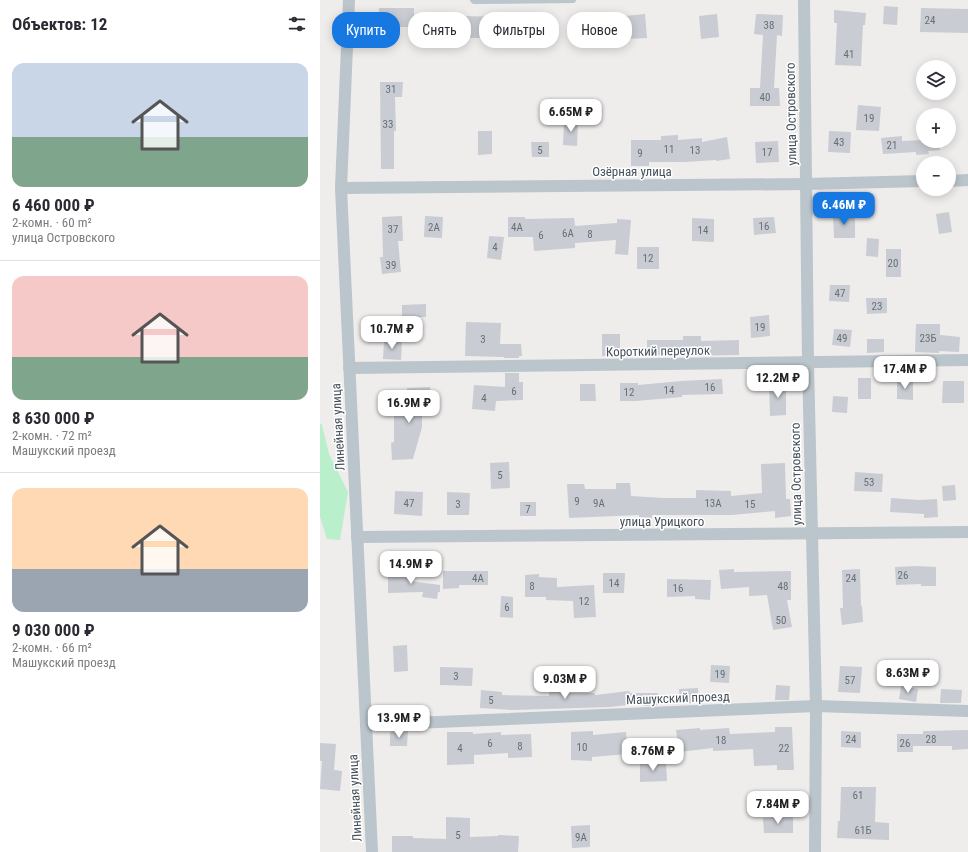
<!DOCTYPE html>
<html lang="ru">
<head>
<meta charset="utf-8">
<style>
	body { margin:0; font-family:"Roboto Condensed",sans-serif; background:#f2f2f3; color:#2b2b33; height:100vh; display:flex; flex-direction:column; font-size:15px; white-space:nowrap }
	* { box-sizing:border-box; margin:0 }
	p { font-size:13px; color:#7c7c81 }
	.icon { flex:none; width:22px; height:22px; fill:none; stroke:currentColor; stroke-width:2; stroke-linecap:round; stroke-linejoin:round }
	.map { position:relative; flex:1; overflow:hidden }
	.panel { display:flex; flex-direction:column; background:#fff; width:320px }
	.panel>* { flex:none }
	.banner { position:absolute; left:12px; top:12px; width:380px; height:36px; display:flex; gap:8px }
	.controls { position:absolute; left:596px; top:60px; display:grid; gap:8px }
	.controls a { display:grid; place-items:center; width:40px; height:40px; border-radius:50%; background:#fff; box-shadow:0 2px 10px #0003; font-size:20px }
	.price { position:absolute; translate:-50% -34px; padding:0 9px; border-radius:8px; background:#fff; color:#222; font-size:13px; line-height:26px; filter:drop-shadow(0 1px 2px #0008) }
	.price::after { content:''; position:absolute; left:50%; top:24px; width:12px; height:9px; margin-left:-6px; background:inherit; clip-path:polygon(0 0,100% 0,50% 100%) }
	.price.active { background:#1678e0; color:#fff }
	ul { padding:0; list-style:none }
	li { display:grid; align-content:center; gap:8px; height:212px; padding:0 12px }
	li+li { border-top:1px solid #e1e1e2 }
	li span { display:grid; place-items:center; height:124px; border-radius:12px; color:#555 }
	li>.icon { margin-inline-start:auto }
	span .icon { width:72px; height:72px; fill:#fffc; stroke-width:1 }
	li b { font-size:17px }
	h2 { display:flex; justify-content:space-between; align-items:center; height:48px; padding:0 12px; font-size:17px }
	.tag { padding:0 14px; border-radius:16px; background:#fff; box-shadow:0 2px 10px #0003; font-size:14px; line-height:36px }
	.tag.active { background:#1678e0; color:#fff }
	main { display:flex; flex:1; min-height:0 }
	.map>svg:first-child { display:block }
</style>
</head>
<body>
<main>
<section class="panel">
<h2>Объектов: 12<svg class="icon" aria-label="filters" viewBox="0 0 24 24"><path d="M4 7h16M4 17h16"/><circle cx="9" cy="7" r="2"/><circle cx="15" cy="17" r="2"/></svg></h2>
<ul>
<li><span style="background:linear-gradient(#c9d6e8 60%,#7fa58c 0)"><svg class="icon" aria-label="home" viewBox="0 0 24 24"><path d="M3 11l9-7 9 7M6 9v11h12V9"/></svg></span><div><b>6 460 000 ₽</b><p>2-комн. · 60 m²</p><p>улица Островского</p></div></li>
<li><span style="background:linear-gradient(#f6c9c9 65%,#7fa58c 0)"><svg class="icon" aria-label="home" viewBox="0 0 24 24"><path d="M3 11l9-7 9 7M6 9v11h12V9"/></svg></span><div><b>8 630 000 ₽</b><p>2-комн. · 72 m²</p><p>Машукский проезд</p></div></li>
<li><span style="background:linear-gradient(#ffd9b3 65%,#9aa5b1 0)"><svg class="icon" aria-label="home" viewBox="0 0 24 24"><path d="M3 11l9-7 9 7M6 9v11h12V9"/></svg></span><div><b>9 030 000 ₽</b><p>2-комн. · 66 m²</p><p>Машукский проезд</p></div></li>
</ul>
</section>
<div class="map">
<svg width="648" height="852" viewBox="0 0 648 852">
	<rect width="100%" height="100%" fill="#efecec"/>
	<!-- green -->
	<path fill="#b9efcb" d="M0,423L2,425L9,454L28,492L20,540L7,539L0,517Z"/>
	<!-- building -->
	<g fill="#c9ccd2">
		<path d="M564,6L578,7L577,25L563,24Z"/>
		<rect x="59" y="8" width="35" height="19"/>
		<path d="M601,8L648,9V33L600,32Z"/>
		<path d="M514,10L546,13L545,25H543L541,66L515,65L517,23H514Z"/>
		<path d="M325,14L327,38L307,39L305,16Z"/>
		<path d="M397,14L399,37L381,39L379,16Z"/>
		<path d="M436,14L463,15L462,36L457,35L454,88H459L460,106H430V88H440L443,35L434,34Z"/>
		<path d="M140,16L196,17L195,42H178V38H139Z"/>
		<path d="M232,17L234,34L220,36L218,18Z"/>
		<path d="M259,18L275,19V37H259Z"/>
		<path d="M60,82H83L82,97H75L76,131H74V169H61Z"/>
		<path d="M538,105L561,107L559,131L536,130Z"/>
		<path d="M244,121H258L257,146L243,145Z"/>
		<path d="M158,131H172V154L158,155Z"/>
		<path d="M509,131L531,132L530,153L508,152Z"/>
		<path d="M358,135V140L382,138V142L407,137L410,159L396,161V160L364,162H329V166H311V140H341V136Z"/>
		<path d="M582,136V141L603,140V141H619L620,150L608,151L609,154L596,155V152L563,154L561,138Z"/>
		<path d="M458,141L459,162L436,163L435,142Z"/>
		<path d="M211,142H229V157H212Z"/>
		<path d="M629,212L632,232L619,234L616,214Z"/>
		<path d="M513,214H535V238H514Z"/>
		<path d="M82,216L83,241H78L81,272L62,274L60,257H63L62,217Z"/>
		<path d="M105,216L123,217L122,238L104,237Z"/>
		<path d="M188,217H205V219L254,218L255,226L297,223V219L311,220L308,255L295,254L296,240L255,243V248L214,251L213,237H188Z"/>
		<path d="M454,217L456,233L434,235L433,218Z"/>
		<path d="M372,218L394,219V242L372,241Z"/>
		<path d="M169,236L184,237L181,260L167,258Z"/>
		<path d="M547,238L559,239L558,257L546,256Z"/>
		<rect x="317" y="247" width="22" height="22"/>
		<rect x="566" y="249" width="15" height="28"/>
		<path d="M510,285H530L529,302L509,301Z"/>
		<path d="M546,298H567V313L547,314Z"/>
		<path d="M106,304V317H82V305Z"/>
		<path d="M449,315L450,336L431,338L430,317Z"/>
		<path d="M146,322L181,323L180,344H201L202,356H199V358H184V357L145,356Z"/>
		<path d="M596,324H620V335L640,337L639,352L619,351V353L595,352Z"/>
		<path d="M514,329L532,330L530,347L512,345Z"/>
		<rect x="282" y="334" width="18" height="22"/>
		<path d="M363,336H381V341L419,340V355L363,356V354L327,355V340H363Z"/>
		<path d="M547,339H564V352L547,353Z"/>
		<path d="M64,341L82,342L81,360L63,359Z"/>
		<path d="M185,373H199V382H203V400L176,401L175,411L152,409L154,385L185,387Z"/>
		<rect x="538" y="378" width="13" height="21"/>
		<path d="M402,379L403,394L362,395V397L316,401H300V383H318V385L361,381Z"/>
		<path d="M577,379L593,380V400L577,399Z"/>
		<path d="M623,381H644V403H622Z"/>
		<path d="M449,383H466V415L450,416Z"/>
		<path d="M260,384H275L276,401H260Z"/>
		<path d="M110,387L111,399H102V427L93,459L72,460L71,443L74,442V406H87V388Z"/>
		<path d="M513,396L528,397L527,413L512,412Z"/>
		<path d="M189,462L190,488L171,489L170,463Z"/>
		<path d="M465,463L466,499H470L471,516L455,518V511L412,515H332V518L319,517V515L249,518L247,484H264L265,489H296V483H310L311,496L344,498H376V490L411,491V496L442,493L441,464Z"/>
		<path d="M535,472L563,474L562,492L534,491Z"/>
		<path d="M635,485L636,500L623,501L622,486Z"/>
		<path d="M75,491L103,492L102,516L74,514Z"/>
		<path d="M127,492L150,493L149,515H127Z"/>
		<path d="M571,498L599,500L617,499L618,517L604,518V514L570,512Z"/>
		<rect x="200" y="502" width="16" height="14"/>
		<path d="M597,566L616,567V586H601V584L576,585L575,567Z"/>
		<path d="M414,569V572L471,571V600H467L472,627L453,630L447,595L429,596V587L401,589L399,570Z"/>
		<path d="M540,569L541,606H542L543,622L522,625L520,608H523L522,570Z"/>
		<path d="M90,571V581L120,585V592H118L117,599L102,597L103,592L68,593V572Z"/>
		<path d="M123,571H168V585H139V588L123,589Z"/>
		<path d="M283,573H305L304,593H283Z"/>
		<path d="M219,574V577L237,578V587L274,585L276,617L254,618L253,601L226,600V597H205V575Z"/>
		<path d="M347,579L391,580L390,600L375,599V596L347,597Z"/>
		<path d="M181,596L193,597V618L180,617Z"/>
		<path d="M87,645L88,671L74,672L73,646Z"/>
		<path d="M391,665L410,666L409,683L390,682Z"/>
		<path d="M520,666L542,667L540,693L518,692Z"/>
		<path d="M120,667L153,668L152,686L120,685Z"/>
		<path d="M456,685L470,686L469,700H455Z"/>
		<path d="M581,686L598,689L596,702L579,699Z"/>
		<path d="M378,688L379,703H360L359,689Z"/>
		<path d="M621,689L642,690L641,703H620Z"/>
		<path d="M161,690L182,692V695L229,696V690H248V693H275V695L309,691L310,693H338L339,702L338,705L324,706V703L290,707L193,710L160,708Z"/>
		<path d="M455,727H472L474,770H457V765L434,766L433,749L393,751V748L359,752L356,730L380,728V730L409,728L410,734L455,732Z"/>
		<path d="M648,730V749L632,750V746H593V752H577V734H603V731Z"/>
		<path d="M88,731L87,746H70V732Z"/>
		<path d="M273,731V735L306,732L308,754L272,757V761L251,760V732Z"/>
		<path d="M521,731L541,732V748L521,747Z"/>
		<path d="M127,732H153V734L181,732V735L211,734L212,757L188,758V753L154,755V764L127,765Z"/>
		<path d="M0,743L16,744L14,770L22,771L20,791L0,789L2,761H0Z"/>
		<path d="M320,763H346L347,781L320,782Z"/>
		<path d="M521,787H556L555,822L569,823V840L517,838L518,821H520Z"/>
		<path d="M126,817L150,818V837L178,836V835L199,836L198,852H72V836H93V838L126,839Z"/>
		<path d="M473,817V833H444L443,818Z"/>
		<path d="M270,825V847L252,848L251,826Z"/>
	</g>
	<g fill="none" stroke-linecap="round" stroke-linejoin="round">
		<!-- service -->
		<path stroke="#bac5cc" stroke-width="6" d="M153,0L154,1L253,0"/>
		<!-- minor -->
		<g stroke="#bac5cc" stroke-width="12">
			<path d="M29,0L21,188L52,852"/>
			<path d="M484,0L488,363L496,706L495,852"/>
			<path d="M629,181L648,180"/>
			<path d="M21,188L486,184L603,181"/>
			<path d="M29,368L648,360"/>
			<path d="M37,537L648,532"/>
			<path d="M46,725L496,706L648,711"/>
		</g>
	</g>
	<g text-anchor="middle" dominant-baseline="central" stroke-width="3" stroke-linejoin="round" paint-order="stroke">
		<!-- number labels -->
		<g font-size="11" fill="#667078">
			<text x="610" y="20">24</text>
			<text x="449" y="25">38</text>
			<text x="529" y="54">41</text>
			<text x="71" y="89">31</text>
			<text x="445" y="97">40</text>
			<text x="549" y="118">19</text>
			<text x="68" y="124">33</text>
			<text x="519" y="142">43</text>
			<text x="572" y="145">21</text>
			<text x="349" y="149">11</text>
			<text x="220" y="150">5</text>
			<text x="375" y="150">13</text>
			<text x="447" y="152">17</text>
			<text x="320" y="153">9</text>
			<text x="444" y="226">16</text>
			<text x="114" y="227">2А</text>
			<text x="197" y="227">4А</text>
			<text x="73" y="229">37</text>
			<text x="383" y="230">14</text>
			<text x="248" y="233">6А</text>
			<text x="270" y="234">8</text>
			<text x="221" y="235">6</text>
			<text x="175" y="247">4</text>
			<text x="328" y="258">12</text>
			<text x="573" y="263">20</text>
			<text x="71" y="265">39</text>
			<text x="520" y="293">47</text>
			<text x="557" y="306">23</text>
			<text x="440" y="327">19</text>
			<text x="522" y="338">49</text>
			<text x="608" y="338">23Б</text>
			<text x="163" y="339">3</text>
			<text x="390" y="387">16</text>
			<text x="349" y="390">14</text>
			<text x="194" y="391">6</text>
			<text x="309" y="392">12</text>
			<text x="164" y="398">4</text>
			<text x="180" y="475">5</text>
			<text x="549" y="482">53</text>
			<text x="257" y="501">9</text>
			<text x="89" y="503">47</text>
			<text x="279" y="503">9А</text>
			<text x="393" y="503">13А</text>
			<text x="138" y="504">3</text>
			<text x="430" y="504">15</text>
			<text x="208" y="509">7</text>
			<text x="583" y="575">26</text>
			<text x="158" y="578">4А</text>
			<text x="531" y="578">24</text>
			<text x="294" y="583">14</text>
			<text x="212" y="586">8</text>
			<text x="463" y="586">48</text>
			<text x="358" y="588">16</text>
			<text x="264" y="601">12</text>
			<text x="187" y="607">6</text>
			<text x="461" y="620">50</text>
			<text x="400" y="674">19</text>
			<text x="136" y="676">3</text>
			<text x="530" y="680">57</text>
			<text x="171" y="700">5</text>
			<text x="531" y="739">24</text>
			<text x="611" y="739">28</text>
			<text x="401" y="740">18</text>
			<text x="170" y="743">6</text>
			<text x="585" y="743">26</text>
			<text x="200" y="746">8</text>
			<text x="262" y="747">10</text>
			<text x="140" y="748">4</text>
			<text x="464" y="748">22</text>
			<text x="538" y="795">61</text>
			<text x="543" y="830">61Б</text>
			<text x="138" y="835">5</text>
			<text x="261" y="837">9А</text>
		</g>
		<!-- street labels -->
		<g font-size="13" fill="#45515a" stroke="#fff">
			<text transform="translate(471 114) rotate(-91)">улица Островского</text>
			<text x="312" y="171">Озёрная улица</text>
			<text transform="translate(338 351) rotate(-1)">Короткий переулок</text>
			<text transform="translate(18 427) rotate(-93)">Линейная улица</text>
			<text transform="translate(476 474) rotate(-91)">улица Островского</text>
			<text x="342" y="521">улица Урицкого</text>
			<text transform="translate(358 698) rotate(-2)">Машукский проезд</text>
			<text transform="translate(35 798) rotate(-93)">Линейная улица</text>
		</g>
	</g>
</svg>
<div class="controls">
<a><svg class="icon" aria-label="layers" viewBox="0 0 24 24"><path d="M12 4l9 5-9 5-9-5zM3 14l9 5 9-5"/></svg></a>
<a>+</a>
<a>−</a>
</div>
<b class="price" style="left:251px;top:133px">6.65M ₽</b>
<b class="price active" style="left:524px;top:226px">6.46M ₽</b>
<b class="price" style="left:72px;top:350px">10.7M ₽</b>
<b class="price" style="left:585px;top:390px">17.4M ₽</b>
<b class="price" style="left:458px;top:399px">12.2M ₽</b>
<b class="price" style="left:89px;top:424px">16.9M ₽</b>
<b class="price" style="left:91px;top:585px">14.9M ₽</b>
<b class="price" style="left:588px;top:694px">8.63M ₽</b>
<b class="price" style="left:245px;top:700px">9.03M ₽</b>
<b class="price" style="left:79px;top:739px">13.9M ₽</b>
<b class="price" style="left:333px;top:772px">8.76M ₽</b>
<b class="price" style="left:458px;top:825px">7.84M ₽</b>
<div class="banner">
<a class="tag active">Купить</a>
<a class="tag">Снять</a>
<a class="tag">Фильтры</a>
<a class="tag">Новое</a>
</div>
</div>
</main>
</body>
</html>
